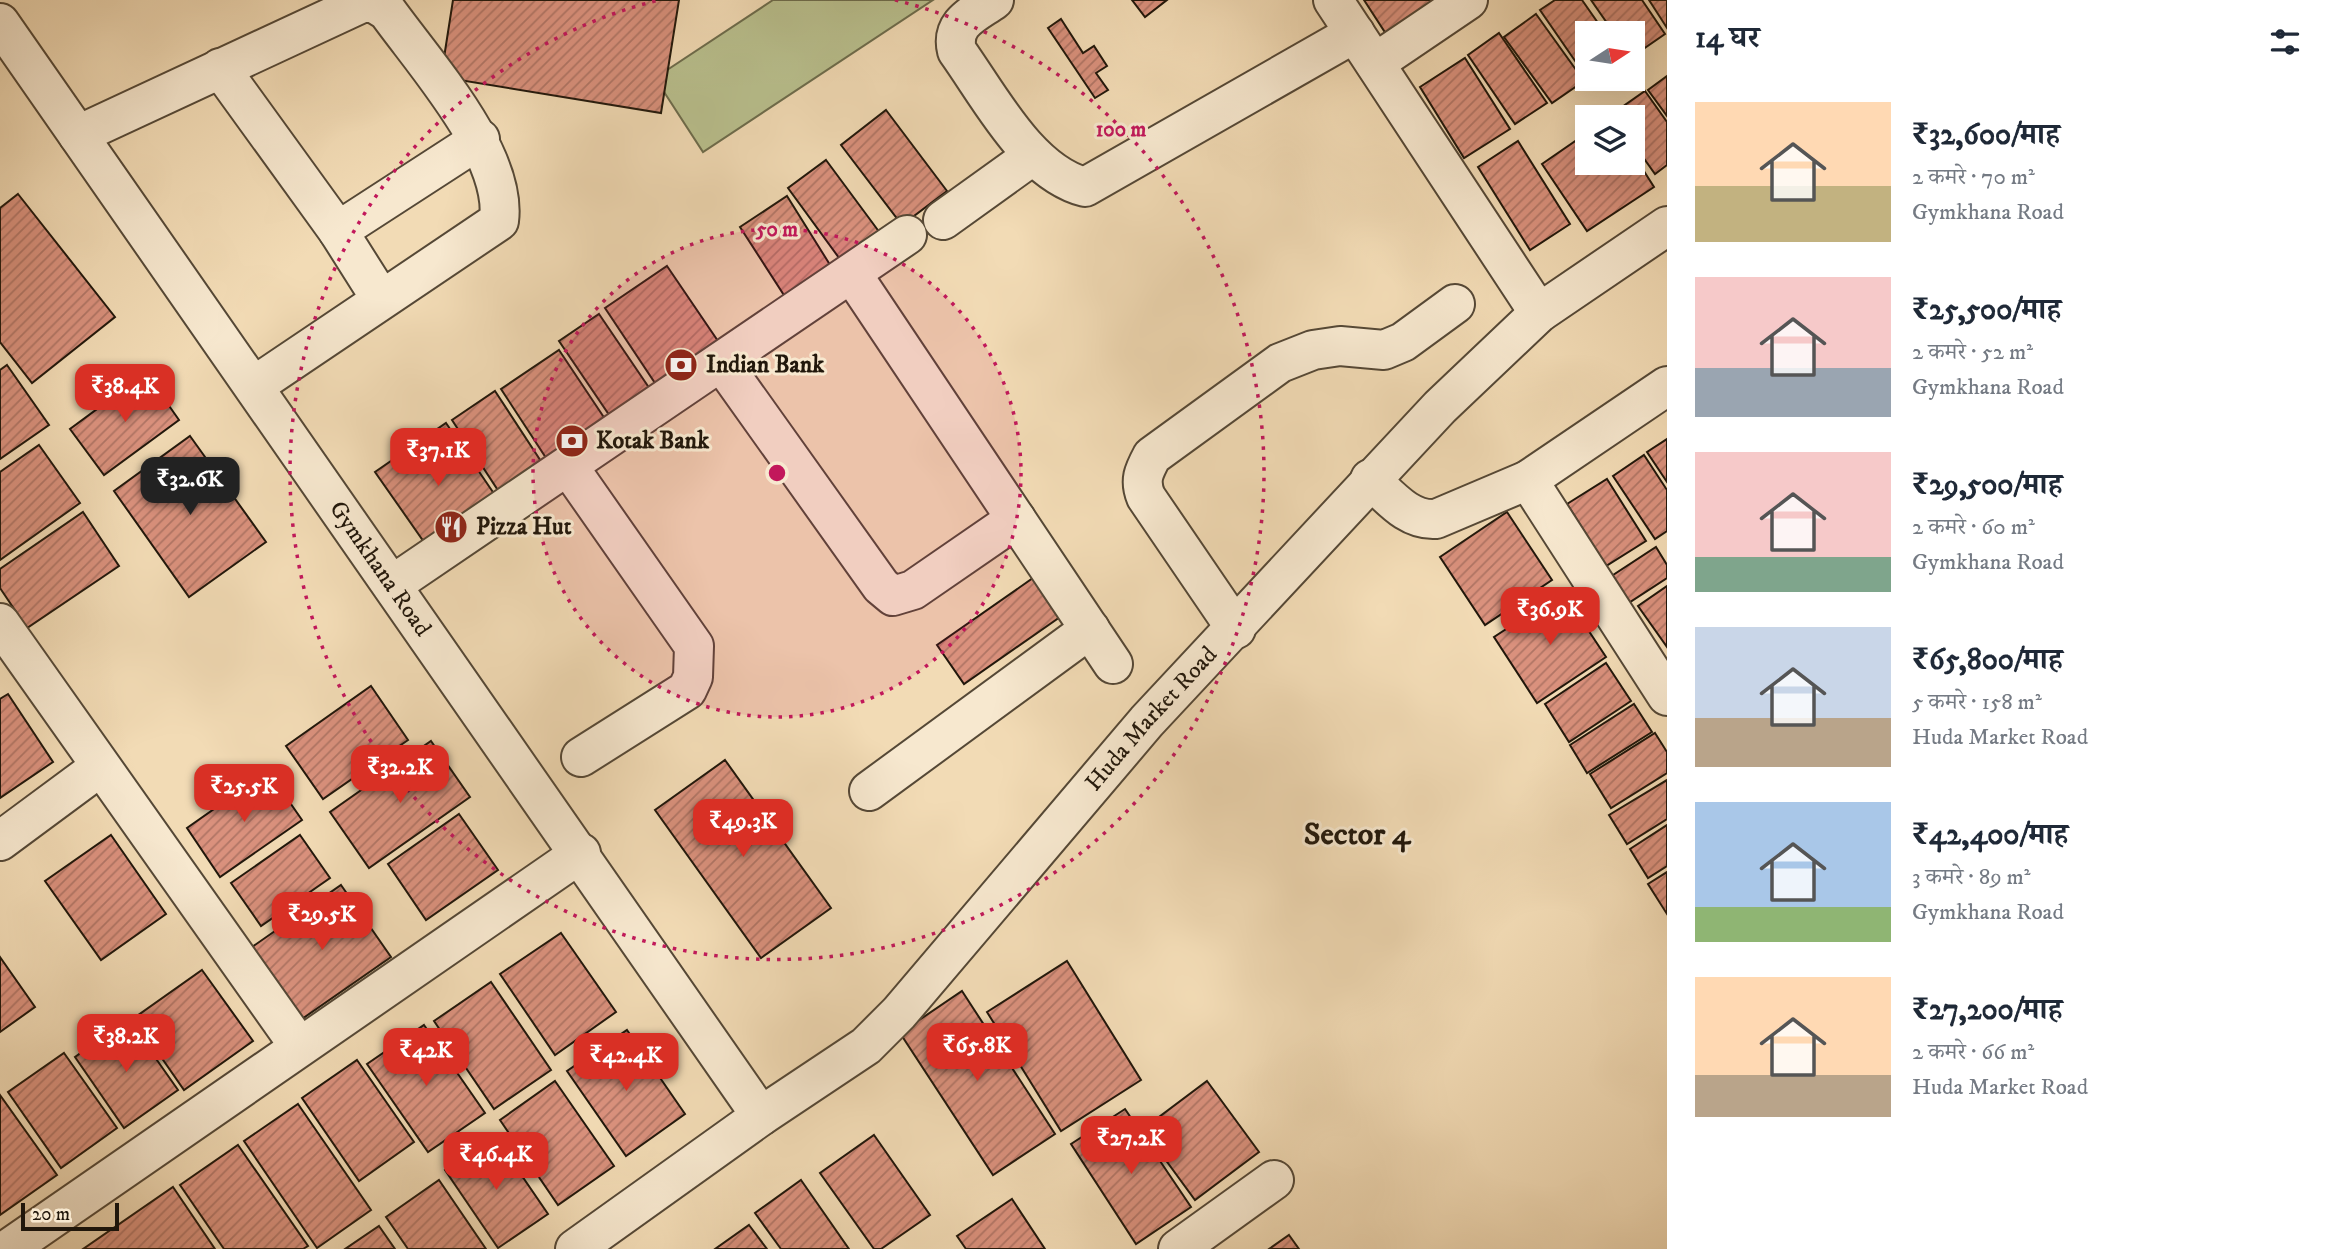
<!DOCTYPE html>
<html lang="hi">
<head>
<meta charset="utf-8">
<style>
	body { margin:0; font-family:"IM FELL DW Pica","Noto Serif Devanagari",serif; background:#f2f2f3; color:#1f2937; height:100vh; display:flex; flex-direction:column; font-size:26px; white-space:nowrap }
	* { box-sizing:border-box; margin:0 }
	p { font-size:23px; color:#747a83 }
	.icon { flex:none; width:38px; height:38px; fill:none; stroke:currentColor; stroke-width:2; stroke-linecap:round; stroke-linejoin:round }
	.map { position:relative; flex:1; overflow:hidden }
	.sheet { display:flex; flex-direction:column; background:#fff; width:665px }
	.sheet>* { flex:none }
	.needle { width:46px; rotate:78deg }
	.buttons { position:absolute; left:1575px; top:21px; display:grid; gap:14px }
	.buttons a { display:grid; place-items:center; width:70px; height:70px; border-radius:0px; background:#fff; box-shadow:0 7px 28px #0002; font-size:35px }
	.scale { position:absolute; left:21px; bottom:18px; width:98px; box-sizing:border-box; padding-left:7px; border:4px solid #21170b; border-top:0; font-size:19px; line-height:24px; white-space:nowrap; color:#21170b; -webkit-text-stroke:5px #f7e8cf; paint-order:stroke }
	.price { position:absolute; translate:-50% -60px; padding:0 16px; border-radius:14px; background:#d93025; color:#fff; font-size:23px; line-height:46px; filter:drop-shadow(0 2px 4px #0008) }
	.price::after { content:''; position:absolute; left:50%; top:42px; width:21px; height:16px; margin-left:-10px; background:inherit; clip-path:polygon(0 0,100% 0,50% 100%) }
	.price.current { background:#222; color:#fff }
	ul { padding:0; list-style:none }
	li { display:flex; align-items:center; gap:21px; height:175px; padding:0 28px }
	li span { display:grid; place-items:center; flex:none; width:196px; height:140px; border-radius:0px; color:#555 }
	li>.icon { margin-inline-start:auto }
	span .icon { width:84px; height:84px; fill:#fffc; stroke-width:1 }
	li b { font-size:30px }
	h2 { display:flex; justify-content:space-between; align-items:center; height:84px; padding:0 28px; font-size:30px }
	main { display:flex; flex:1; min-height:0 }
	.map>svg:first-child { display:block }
</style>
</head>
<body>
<main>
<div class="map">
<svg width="1667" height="1249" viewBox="0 0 1667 1249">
	<defs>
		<pattern id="building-hatch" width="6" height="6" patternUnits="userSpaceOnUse" patternTransform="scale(1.75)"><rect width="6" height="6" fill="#da917d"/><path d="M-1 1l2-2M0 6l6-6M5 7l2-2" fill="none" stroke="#b07565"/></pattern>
	</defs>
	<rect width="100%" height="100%" fill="#f2dbb5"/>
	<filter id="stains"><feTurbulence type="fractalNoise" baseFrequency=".00286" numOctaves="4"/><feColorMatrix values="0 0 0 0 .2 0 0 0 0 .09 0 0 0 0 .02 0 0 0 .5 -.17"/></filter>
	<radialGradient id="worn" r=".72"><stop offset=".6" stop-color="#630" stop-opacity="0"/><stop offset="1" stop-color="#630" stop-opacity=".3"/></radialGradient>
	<!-- green -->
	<path fill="#b9c08e" stroke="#6d6c4c" stroke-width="2" d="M773,0H933L703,152L655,78Z"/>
	<!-- building -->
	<g fill="url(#building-hatch)" stroke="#21170b" stroke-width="2">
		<path d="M453,0H679L661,113L441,77Z"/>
		<path d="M1132,0H1167L1145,17Z"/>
		<path d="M1364,0H1452L1390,40Z"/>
		<path d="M1555,0H1582L1605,33H1587V79H1599L1591,84L1540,10Z"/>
		<path d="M1591,0H1642L1665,34L1633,56V33H1614Z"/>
		<path d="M1649,0H1667V28Z"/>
		<path d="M1536,14L1584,81L1552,103L1504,37Z"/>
		<path d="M1061,19L1083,53L1094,46L1107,66L1096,73L1108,90L1095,98L1048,28Z"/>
		<path d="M1499,33L1547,103L1515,124L1468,55Z"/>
		<path d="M1465,58L1510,129L1464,158L1420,87Z"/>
		<path d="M1667,76V116L1648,90Z"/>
		<path d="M1645,91L1667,122V165L1655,174L1633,143V117H1614L1612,114Z"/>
		<path d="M886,110L947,191L902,225L841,145Z"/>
		<path d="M1587,133V163H1633V154L1654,187L1587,231L1542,164Z"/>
		<path d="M1518,141L1570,224L1530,250L1478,167Z"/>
		<path d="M826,160L880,233L842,262L788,188Z"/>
		<path d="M18,194L115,317L32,383L0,342V208Z"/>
		<path d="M787,196L837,276L791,306L740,227Z"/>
		<path d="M667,266L722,347L659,389L605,308Z"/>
		<path d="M599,314L656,398L616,425L559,341Z"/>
		<path d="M559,350L611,428L552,467L501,389Z"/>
		<path d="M7,365L49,425L0,459V370Z"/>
		<path d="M146,373L179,420L104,475L70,429Z"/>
		<path d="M495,391L548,472L505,501L452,420Z"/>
		<path d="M446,423L501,504L431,552L375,472Z"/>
		<path d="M190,436L266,542L189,597L114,491Z"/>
		<path d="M1667,439V482L1647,452Z"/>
		<path d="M39,445L80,503L0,560V472Z"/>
		<path d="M1644,455L1667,490V531L1655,539L1613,476Z"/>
		<path d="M1607,479L1646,541L1606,566L1567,504Z"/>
		<path d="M83,512L119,566L27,628L0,588V569Z"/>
		<path d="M1507,512L1552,580L1485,625L1440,557Z"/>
		<path d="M1656,547L1667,565V578L1627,604L1610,577Z"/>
		<path d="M1033,578L1060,617L964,684L937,645Z"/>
		<path d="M1667,586V647L1638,606Z"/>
		<path d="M1563,592L1606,657L1537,703L1494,637Z"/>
		<path d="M1606,663L1631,701L1569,742L1545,704Z"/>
		<path d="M371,686L408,740L323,799L286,746Z"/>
		<path d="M8,694L53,762L0,798V699Z"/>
		<path d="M1634,704L1652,732L1587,773L1570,745Z"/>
		<path d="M1655,733L1667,752V773L1611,808L1590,774Z"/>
		<path d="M431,741L470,797L369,868L330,812Z"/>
		<path d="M725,760L831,908L761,958L655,810Z"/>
		<path d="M268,771L302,820L220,877L187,828Z"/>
		<path d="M1667,780V819L1627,844L1609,815Z"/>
		<path d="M459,814L498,870L426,920L388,864Z"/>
		<path d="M1667,825V866L1648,878L1630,849Z"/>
		<path d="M111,835L166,914L101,960L45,881Z"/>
		<path d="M300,835L330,878L261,926L231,883Z"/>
		<path d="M1667,872V914L1648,884Z"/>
		<path d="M341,885L391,957L302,1019L252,947Z"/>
		<path d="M561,933L616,1012L555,1055L500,974Z"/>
		<path d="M0,957L35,1007L0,1032Z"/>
		<path d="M1067,961L1141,1080L1061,1131L987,1012Z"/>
		<path d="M202,970L253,1041L184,1090L134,1018Z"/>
		<path d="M491,982L551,1070L494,1109L434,1021Z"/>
		<path d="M962,991L1055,1134L993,1175L900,1033Z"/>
		<path d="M128,1019L178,1090L124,1128L75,1057Z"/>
		<path d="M424,1025L485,1113L428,1152L367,1064Z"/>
		<path d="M627,1030L685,1114L626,1156L567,1071Z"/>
		<path d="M64,1053L117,1128L61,1168L8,1092Z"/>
		<path d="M357,1060L414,1142L359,1181L302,1098Z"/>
		<path d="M555,1081L614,1166L558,1205L500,1120Z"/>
		<path d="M1207,1081L1259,1152L1195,1200L1143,1129Z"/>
		<path d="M0,1095L57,1175L0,1215Z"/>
		<path d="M298,1104L371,1210L317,1248L244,1141Z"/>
		<path d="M1125,1109L1191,1207L1136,1244L1071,1144Z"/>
		<path d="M494,1135L548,1214L498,1248L445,1170Z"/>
		<path d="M874,1135L930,1215L881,1249H874L820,1173Z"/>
		<path d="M238,1145L308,1246L303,1249H224L180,1185Z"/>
		<path d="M439,1180L486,1249H408L386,1217Z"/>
		<path d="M801,1180L849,1249H781L755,1213Z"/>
		<path d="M173,1187L215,1249H83Z"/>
		<path d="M1012,1199L1045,1249H966L957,1236Z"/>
		<path d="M749,1225L767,1249H715Z"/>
		<path d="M379,1226L395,1249H345Z"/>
		<path d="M1289,1235L1299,1249H1269Z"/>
	</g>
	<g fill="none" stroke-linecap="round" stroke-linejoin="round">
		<defs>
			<g id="minor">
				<path d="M994,0C974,14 950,23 957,51C990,97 1028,172 1085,187L1355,33"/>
				<path d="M1333,0L1539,313"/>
				<path id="s1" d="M0,23L761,1116"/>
				<path d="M1375,63L1468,0"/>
				<path d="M220,68L338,231L480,139"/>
				<path d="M78,135L362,3H374L387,11C425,64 508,155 499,221L254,386"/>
				<path d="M943,220L1032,156"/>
				<path d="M338,231L381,299"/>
				<path d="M852,274L1113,664"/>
				<path d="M722,363L881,586L893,596L913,590L1016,519"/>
				<path d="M568,466L694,646L693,677L687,690L581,757"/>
				<path d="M1370,479C1390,497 1408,521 1436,519L1528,480L1667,386"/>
				<path d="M1528,480L1667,696"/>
				<path d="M392,585L907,235"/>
				<path d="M0,623L299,1046"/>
				<path d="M1236,629L1146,497C1139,480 1144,471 1152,456L1280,363L1313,350L1340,346L1384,350L1403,342L1455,304"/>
				<path d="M869,791L1090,629"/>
				<path d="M0,841L100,767"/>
				<path d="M8,1249L581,853"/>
				<path id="s2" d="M575,1249L761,1116L866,1046L899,1013L1147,721L1440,407L1539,313L1667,226"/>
				<path d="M1178,1249L1274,1180"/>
			</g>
		</defs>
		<!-- minor casing -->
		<use href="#minor" stroke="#554836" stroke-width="42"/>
		<!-- minor -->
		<use href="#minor" stroke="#f7e8cf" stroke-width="38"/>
	</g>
	<!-- distance rings -->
	<circle cx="777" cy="473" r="244" fill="#c2185b" fill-opacity=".12"/>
	<g fill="none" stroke="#c2185b" stroke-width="3.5" stroke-dasharray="3.5 7">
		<circle cx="777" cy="473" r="244"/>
		<path d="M895 0A487 487 0 1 1 659 0"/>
	</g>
	<!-- icons -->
	<defs>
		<symbol id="bank-disc" viewBox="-11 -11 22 22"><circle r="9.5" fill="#8f2418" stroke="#f7e8cf"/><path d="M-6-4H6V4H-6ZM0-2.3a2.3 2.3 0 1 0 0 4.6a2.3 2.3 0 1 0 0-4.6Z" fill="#fff"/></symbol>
		<symbol id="restaurant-disc" viewBox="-11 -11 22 22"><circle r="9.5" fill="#8f2418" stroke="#f7e8cf"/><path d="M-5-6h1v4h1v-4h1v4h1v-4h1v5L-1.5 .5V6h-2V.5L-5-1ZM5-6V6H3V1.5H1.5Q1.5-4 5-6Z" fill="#fff"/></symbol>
	</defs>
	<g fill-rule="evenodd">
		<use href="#bank-disc" x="662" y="346" width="38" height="38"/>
		<use href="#bank-disc" x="553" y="422" width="38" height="38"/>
		<use href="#restaurant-disc" x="432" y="508" width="38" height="38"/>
	</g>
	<g text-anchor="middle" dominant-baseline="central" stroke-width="6" stroke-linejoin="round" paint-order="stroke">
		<!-- poi labels -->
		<g font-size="24" font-weight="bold" fill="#21170b" stroke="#f7e8cf" text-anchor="start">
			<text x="706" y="365">Indian Bank</text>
			<text x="596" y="441">Kotak Bank</text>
			<text x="476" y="527">Pizza Hut</text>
		</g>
		<!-- street labels -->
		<g font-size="24" fill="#21170b" stroke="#f7e8cf">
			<text stroke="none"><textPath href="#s1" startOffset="665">Gymkhana Road</textPath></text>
			<text stroke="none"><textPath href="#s2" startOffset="789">Huda Market Road</textPath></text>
		</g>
		<!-- district labels -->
		<g font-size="32" font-weight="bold" fill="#21170b" stroke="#f7e8cf">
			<text x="1357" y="835">Sector 4</text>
		</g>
	</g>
	<circle cx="777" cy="473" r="10" fill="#c2185b" stroke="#f7e8cf" stroke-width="3.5"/>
	<g font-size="21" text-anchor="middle" font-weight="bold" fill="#c2185b" stroke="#f7e8cf" stroke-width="6" stroke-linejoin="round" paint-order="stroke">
		<text x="1121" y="136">100 m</text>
		<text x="777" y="236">50 m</text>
	</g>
	<rect width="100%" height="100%" filter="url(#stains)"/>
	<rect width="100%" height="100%" fill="url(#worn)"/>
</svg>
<div class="buttons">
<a><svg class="needle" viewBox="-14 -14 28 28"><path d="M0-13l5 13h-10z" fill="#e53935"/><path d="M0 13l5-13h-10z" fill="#747a83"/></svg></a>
<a><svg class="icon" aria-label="layers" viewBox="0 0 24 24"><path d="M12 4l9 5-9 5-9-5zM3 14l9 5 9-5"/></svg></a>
</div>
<div class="scale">20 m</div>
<b class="price" style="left:125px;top:424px">₹38.4K</b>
<b class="price" style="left:438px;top:488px">₹37.1K</b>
<b class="price current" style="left:190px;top:517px">₹32.6K</b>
<b class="price" style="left:1550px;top:647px">₹36.9K</b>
<b class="price" style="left:400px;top:805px">₹32.2K</b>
<b class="price" style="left:244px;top:824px">₹25.5K</b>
<b class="price" style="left:743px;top:859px">₹49.3K</b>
<b class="price" style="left:322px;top:952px">₹29.5K</b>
<b class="price" style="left:126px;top:1074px">₹38.2K</b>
<b class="price" style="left:977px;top:1083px">₹65.8K</b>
<b class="price" style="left:426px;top:1088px">₹42K</b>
<b class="price" style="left:626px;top:1093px">₹42.4K</b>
<b class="price" style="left:1131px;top:1176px">₹27.2K</b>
<b class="price" style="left:496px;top:1192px">₹46.4K</b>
</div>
<section class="sheet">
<h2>14 घर<svg class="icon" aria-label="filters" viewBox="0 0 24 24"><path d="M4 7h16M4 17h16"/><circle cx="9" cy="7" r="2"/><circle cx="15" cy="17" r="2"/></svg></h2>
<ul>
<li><span style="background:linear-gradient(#ffd9b3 60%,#c2b280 0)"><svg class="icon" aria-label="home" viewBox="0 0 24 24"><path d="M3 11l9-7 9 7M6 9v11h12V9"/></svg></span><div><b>₹32,600/माह</b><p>2 कमरे · 70 m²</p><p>Gymkhana Road</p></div></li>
<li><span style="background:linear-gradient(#f6c9c9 65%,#9aa5b1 0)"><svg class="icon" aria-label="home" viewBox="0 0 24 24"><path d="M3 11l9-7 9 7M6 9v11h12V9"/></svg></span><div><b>₹25,500/माह</b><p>2 कमरे · 52 m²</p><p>Gymkhana Road</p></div></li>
<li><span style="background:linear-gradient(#f6c9c9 75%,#7fa58c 0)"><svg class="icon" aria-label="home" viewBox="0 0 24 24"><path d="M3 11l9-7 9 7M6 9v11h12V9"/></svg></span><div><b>₹29,500/माह</b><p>2 कमरे · 60 m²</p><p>Gymkhana Road</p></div></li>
<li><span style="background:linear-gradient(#c9d6e8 65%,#b9a48a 0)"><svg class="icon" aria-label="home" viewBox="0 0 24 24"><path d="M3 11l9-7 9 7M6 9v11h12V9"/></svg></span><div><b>₹65,800/माह</b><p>5 कमरे · 158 m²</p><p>Huda Market Road</p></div></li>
<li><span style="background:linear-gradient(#a9c7e8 75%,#8fb573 0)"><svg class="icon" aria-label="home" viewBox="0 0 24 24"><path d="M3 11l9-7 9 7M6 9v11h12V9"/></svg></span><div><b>₹42,400/माह</b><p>3 कमरे · 89 m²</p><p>Gymkhana Road</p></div></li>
<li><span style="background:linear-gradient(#ffd9b3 70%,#b9a48a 0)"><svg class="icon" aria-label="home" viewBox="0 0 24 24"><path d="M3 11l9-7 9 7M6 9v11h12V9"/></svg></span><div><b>₹27,200/माह</b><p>2 कमरे · 66 m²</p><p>Huda Market Road</p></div></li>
</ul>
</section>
</main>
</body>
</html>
